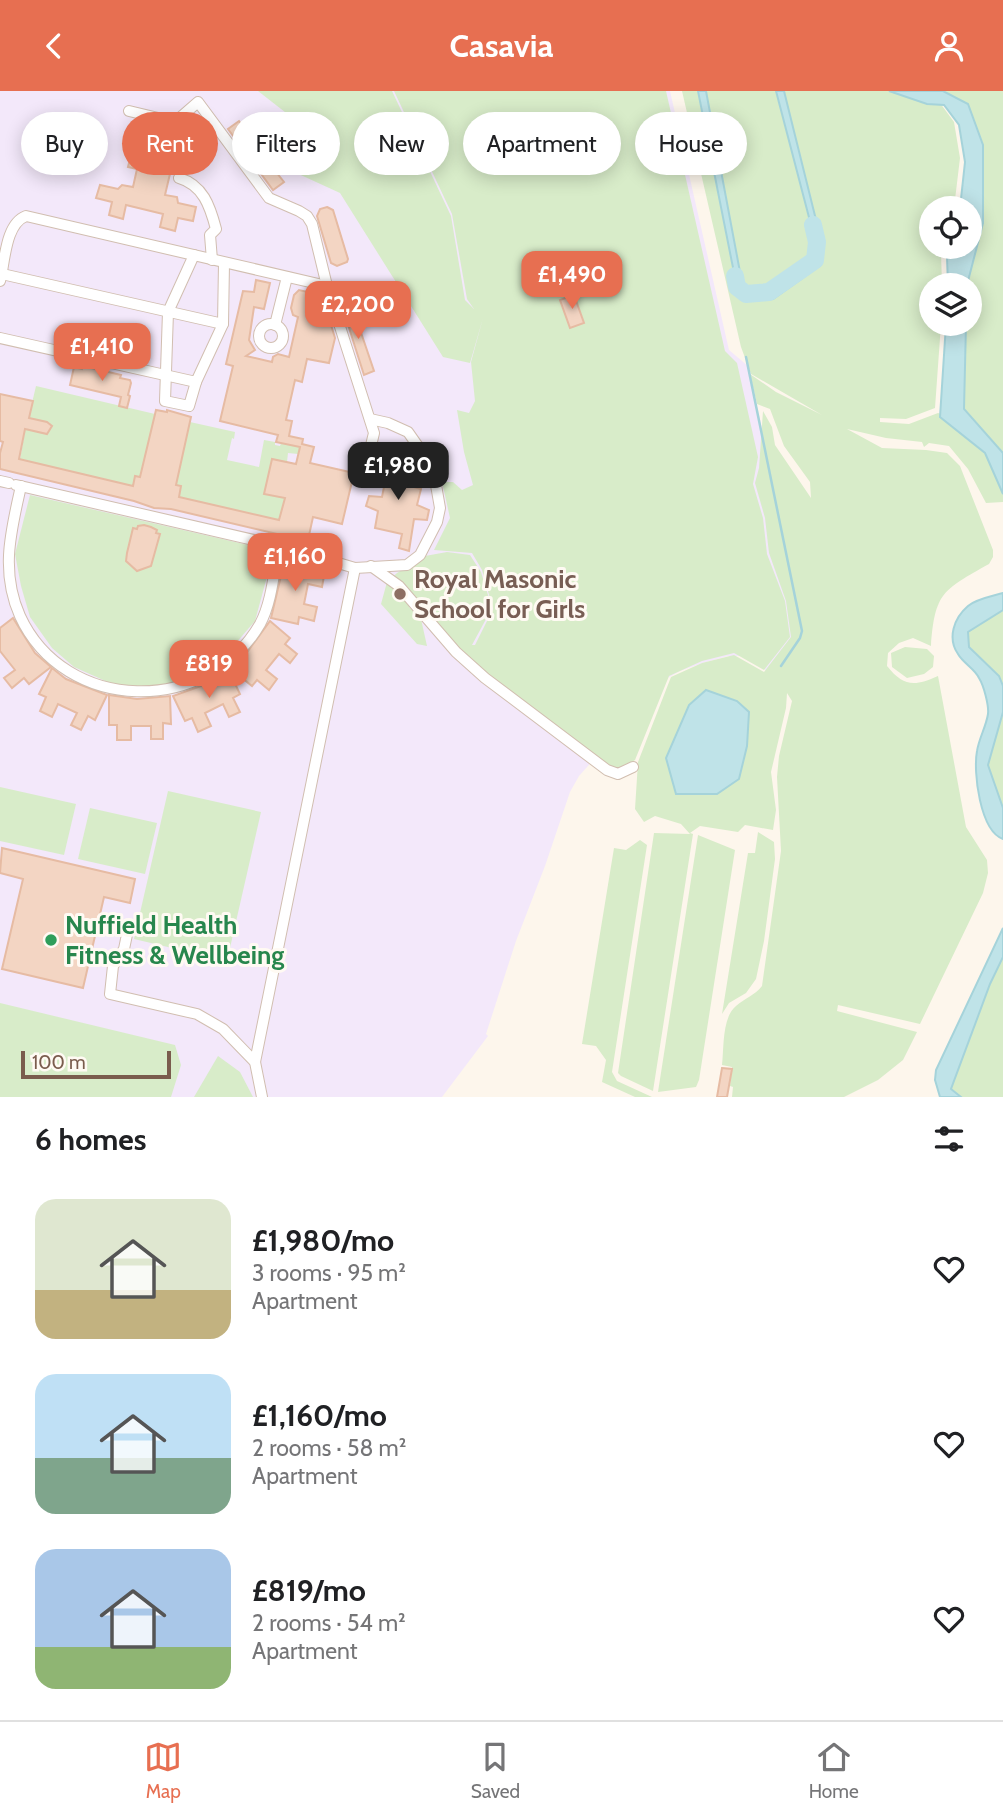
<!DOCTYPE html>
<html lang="en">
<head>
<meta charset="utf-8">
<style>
	body { margin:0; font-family:Cabin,sans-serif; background:#f6f6f6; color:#202124; height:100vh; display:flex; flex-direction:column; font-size:26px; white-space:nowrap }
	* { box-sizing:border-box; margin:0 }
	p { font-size:23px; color:#757577 }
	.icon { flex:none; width:38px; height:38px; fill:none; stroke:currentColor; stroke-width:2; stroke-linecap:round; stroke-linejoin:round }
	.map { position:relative; height:1006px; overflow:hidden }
	.side { display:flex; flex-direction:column; background:#fff; flex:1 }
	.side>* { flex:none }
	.guide { position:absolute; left:21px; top:21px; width:962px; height:63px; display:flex; gap:14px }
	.tools { position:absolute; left:919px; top:105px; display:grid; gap:14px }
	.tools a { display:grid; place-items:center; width:63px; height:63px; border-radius:50%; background:#fff; box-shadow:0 4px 18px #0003; font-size:35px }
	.scale { position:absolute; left:21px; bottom:18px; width:150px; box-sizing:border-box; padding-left:7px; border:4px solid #7a5c4d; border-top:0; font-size:19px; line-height:24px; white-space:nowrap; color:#7a5c4d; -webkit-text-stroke:5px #fffaf3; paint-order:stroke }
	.price { position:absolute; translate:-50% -60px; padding:0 16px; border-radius:14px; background:#e76f51; color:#fff; font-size:23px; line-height:46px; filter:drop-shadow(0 2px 4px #0008) }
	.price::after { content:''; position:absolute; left:50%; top:42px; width:21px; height:16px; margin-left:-10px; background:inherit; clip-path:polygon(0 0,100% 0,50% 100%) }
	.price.on { background:#222; color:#fff }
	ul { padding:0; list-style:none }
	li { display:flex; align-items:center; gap:21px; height:175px; padding:0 35px }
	li span { display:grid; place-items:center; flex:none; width:196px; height:140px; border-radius:21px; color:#555 }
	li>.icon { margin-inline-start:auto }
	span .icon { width:84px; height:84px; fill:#fffc; stroke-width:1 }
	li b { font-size:30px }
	h2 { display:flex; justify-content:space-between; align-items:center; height:84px; padding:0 35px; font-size:30px }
	.tag { padding:0 24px; border-radius:32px; background:#fff; box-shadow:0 4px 18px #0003; font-size:24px; line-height:63px }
	.tag.on { background:#e76f51; color:#fff }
	header { display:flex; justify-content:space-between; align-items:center; height:91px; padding:0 35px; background:#e76f51; color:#fff; font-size:32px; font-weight:700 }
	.tab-bar { display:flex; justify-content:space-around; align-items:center; height:98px; border-top:2px solid #e0e0e0; background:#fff; font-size:19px; color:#757577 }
	.tab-bar a { display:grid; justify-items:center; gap:4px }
	.tab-bar .on { color:#e76f51 }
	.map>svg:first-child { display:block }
</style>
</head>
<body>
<header><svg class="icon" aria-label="back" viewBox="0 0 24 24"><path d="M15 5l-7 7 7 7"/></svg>Casavia<svg class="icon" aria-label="person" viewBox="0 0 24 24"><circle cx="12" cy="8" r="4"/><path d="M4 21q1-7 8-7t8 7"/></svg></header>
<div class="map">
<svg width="1003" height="1006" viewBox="0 0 1003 1006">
	<rect width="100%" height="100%" fill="#fdf6ec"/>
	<!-- education -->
	<path fill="#f3e8fa" d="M0,0H670L729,259L748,275L807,539L776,591L761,574L744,565H728L703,572L680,580L666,588L579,685L570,701L545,775L516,850L486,943L488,945L442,1006H0Z"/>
	<!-- green -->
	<g fill="#d8ecc9">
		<path d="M258,0H392L451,125L465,209L474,218L467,208L452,123L394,0H666L725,260L737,272L758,366L753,393L763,427L767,463L785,510L790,546L764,579L734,562L702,570L669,585L635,669L623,677L612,676L481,580L414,509L409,516L421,528L427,555L417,553L381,513L387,491L397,482L425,465L447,461L470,464L481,481L492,517L472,554H475L493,518L482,479L472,462L434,459L450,427L442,391H453L462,399L473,394L464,361L457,319L469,322L475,310L471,271L483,227L470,272L443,266L340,102L292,80L290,25Z"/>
		<path d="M682,0H892L923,11L940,12L954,31L960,67L954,117H931V156H943L941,161L942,194H931V233H941L935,317L906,328L880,327V331L909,333L938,322L981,337L964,318L966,233H970V194H967V188L983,132L968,13L943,0H1003V411L986,412L968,378L949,355L929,352L924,356L922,351L886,347L847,338L882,357L926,359L947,362L960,375L993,459V466L989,473C943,499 935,501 931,555L913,547L899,552L888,562L887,575C903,595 914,596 938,585L966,736L987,769L988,782L983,802L920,933L838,914L837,920L917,941L903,969L878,989L844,1006H732L733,996L730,995L732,976L722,974C724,957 722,926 736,915C745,907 754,905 762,895L781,760L777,686L779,665L792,610L787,602L786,617L771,681L776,719L773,739L745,734L738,741L700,735L690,742L693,743L653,1000L621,985L618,982L654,742L690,743L681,733L655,725L644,731L635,718L638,671L671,586L702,572L734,564L764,581L791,546L786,510L769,462L765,427L755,392L759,377L763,320L772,336L775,354L811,407L810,391L784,355L770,318L757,313L750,283L776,301L822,324L751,283L741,256Z"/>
		<path d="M36,295L155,323L140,386L135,385L133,395L20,368L26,335L48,341L51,336L49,331L33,328L28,329Z"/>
		<path d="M190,331L235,341L234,348L232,347L227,369L259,376L264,349L275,351V354L280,355L281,352L300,356L298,363L288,362L287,371L272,368L264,402L297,410L284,430L179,406L176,394Z"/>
		<path d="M30,404L274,460L255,530L217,574L171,594L148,596L112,593L74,576L52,557L30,526L21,495L15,463Z"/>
		<path d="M1003,519V595L999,585L969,555L968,540Z"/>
		<path d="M905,556L927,558L934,565L933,576L924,583L907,587L892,576L891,562Z"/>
		<path d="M1003,621V717L988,674Z"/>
		<path d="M0,696L76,713L64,764L0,750Z"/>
		<path d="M168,700L261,721L227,870L134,848Z"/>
		<path d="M90,717L157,732L145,783L78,768Z"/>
		<path d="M758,741L774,751L775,768L764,850L756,888L746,902L729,912L722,923L748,762H755Z"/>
		<path d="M698,744L735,759L699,989L696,996L658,1001Z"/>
		<path d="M640,749L647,754L612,981L617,990L652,1006H635L602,991L606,969L596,955L582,953L614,757L626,759Z"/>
		<path d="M1003,866V1006H961L951,998L990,893Z"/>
		<path d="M0,912L175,954L181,974L171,1006H0Z"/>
		<path d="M218,965L240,981L253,1006H194Z"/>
	</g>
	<!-- water -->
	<g fill="#bfe3e8" stroke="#a5d3da" stroke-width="2">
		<path d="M698,0H706L743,197L750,204L771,202L814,171L817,157L776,0H784L823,157L821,174L773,208L748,210L739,207Z"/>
		<path d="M889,0H943L968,13L983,54V132L967,194H948L947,166L951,156H970V117H960L965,71L959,34L944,14L927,13Z"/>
		<path d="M946,233H966L964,318L1003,362V403L985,362L940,326Z"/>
		<path d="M1003,502V519L968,541L969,556L999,585L1003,595V621L988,674L1003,717V748C980,740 973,681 977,660C979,647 986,636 988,623C989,615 984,595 979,587C975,578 963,572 958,563C947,547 954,527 968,515C976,508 993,505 1003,502Z"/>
		<path d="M706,599L737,610L749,621L747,655L739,688L717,703H676L666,667L689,614Z"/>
		<path d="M1003,837V866L990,893L951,998L961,1006H940L935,989L936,979Z"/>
	</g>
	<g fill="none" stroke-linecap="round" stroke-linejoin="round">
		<!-- stream -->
		<path stroke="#a5d3da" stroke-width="2.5" d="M746,266L802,540L800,547L781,575"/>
		<!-- river -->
		<path stroke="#bfe3e8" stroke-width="18" d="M735,185L737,196L746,203L769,201L815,169L817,151L813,134"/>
	</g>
	<!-- building -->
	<g fill="#f3d5c3" stroke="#e6bba3" stroke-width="2">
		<path d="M239,30L275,75L273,77L284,91L273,99L228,38Z"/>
		<path d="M132,60L148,64V60L158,63L157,66L173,70L165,104L177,106L178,112L196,116L193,130L178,127L175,140L160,136L163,123L126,114L123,128L109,124L112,111L96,107L100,94L118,98L122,94L133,96L137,78L128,76Z"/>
		<path d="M327,116L333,119L348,168L347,171L337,175L331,172L317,125L320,118Z"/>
		<path d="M256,189L270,192L264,218L254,216L249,249L255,259L246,265L272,271L273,266L278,263L289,266L298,226L293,224L291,217L294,204L299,199L321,204L320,210L324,211L335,247L329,272L307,268L302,291L295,289L286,329L292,330L289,345L303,348L302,353L314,356L310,372L354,382L342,433L313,426L308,449L294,447L171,418L154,417L134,410L0,378V362L3,351L0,350V303L33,310L29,327L47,331L52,335L47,343L25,338L19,368L133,395L135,385L140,386L156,319L167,321V319L191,326L176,394L181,395L179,406L279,429L285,407L264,403L272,368L296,373L300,356L276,351L278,344L220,330L233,275L226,273L243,200L254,201Z"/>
		<path d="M574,204L584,232L570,237L560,209Z"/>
		<path d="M352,215L374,280L364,284L343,218Z"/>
		<path d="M83,275L121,284L120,287L130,289L131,292L128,304L130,305L127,317L119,315L121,306L70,294L74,276L82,278Z"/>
		<path d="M383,367L407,371V373L414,375L410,395L421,398L417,414L429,419L427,429L414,428L409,460L399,457L402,443L375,437L378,420L366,415L369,405L382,406L387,381L380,379Z"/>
		<path d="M144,434L151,436L157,439L156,442L160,443L151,475L137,480L126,470L127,462L133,437L137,438L138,435Z"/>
		<path d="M285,468L311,474L309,481L324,485L322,496L308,493L304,513L317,516L314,530L299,526L298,533L271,527Z"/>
		<path d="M13,527L35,562L51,576L29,593L24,587L12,597L4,587L15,579L0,560V537Z"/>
		<path d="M270,530L290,547L285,553L297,563L290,572L279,563L266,579L277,588L269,599L257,589L252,595L230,577L242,568Z"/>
		<path d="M52,577L66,588L107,604L95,629L88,625L81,639L71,634L77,622L58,613L52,626L40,620L46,606L39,603Z"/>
		<path d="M228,578L240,603L233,607L240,621L229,626L223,613L205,622L211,635L198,641L192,627L185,630L173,605L209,592Z"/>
		<path d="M109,604L137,608L170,605L171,633L163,632V648H151V635H131V649H117V634H109Z"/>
		<path d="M2,757L135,788L130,812L104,806L83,897L2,878L23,788L0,782Z"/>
		<path d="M722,977L732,978L727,1006H717Z"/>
	</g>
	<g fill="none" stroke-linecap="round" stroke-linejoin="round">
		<defs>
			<g id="minor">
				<path d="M129,20L175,31L198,11L269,107L299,120L307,125L312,133L327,195"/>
				<path d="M179,87C203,94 210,115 216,138L210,144L212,169"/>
				<path d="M194,164L168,221L165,310L189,315L196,291"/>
				<path d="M2,183L223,233"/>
				<path d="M0,190C5,171 5,133 26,125L327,195L374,342L367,371"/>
				<circle cx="271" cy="245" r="12"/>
				<path d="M275,234L287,186"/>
				<path d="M0,247L196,291L223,233L224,172"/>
				<path d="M0,390L9,392"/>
				<path d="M16,394L284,456"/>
				<path d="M21,395C11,440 0,480 20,525C65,623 207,625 260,533C272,511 274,479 279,455"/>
				<path d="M291,458L355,477L407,474L420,464L437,431L440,417L436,394L422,361L408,341L388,332L370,328"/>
				<path d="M371,475L399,495L456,561L485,587L607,679L618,683L633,676"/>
				<path d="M129,834L124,858L113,875L110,903L197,923L223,938L255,971L262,1006"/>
				<path d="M255,971L355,477"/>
			</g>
		</defs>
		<!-- minor casing -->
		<use href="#minor" stroke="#d1beb0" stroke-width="12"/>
		<!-- minor -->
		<use href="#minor" stroke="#fff" stroke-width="10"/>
	</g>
	<!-- markers -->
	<circle fill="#8d6e63" stroke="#fffaf3" stroke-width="2.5" cx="400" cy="503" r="7"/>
	<circle fill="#2e9e5b" stroke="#fffaf3" stroke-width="2.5" cx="51" cy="849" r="7"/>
	<g text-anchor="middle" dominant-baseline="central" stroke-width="6" stroke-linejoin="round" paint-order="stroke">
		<!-- education labels -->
		<g font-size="26" font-weight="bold" fill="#785e54" stroke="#fffaf3" text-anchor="start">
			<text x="414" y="488">Royal Masonic<tspan x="414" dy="30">School for Girls</tspan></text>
		</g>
		<!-- leisure labels -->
		<g font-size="26" font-weight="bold" fill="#27864d" stroke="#fffaf3" text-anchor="start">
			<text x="65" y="834">Nuffield Health<tspan x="65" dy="30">Fitness &amp; Wellbeing</tspan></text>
		</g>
	</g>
</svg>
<div class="tools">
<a><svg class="icon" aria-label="locate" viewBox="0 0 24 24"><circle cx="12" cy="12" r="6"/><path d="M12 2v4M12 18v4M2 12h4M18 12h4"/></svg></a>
<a><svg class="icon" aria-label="layers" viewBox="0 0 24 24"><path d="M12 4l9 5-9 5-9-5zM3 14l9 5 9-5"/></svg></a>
</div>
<div class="scale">100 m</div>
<b class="price" style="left:572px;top:220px">£1,490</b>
<b class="price" style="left:358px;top:250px">£2,200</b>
<b class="price" style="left:102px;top:292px">£1,410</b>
<b class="price on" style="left:398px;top:411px">£1,980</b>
<b class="price" style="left:295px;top:502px">£1,160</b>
<b class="price" style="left:209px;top:609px">£819</b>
<div class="guide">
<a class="tag">Buy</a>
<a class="tag on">Rent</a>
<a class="tag">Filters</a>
<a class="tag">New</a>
<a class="tag">Apartment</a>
<a class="tag">House</a>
</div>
</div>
<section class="side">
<h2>6 homes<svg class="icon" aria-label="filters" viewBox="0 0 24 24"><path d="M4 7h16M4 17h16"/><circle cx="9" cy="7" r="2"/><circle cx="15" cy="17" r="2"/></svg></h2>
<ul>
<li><span style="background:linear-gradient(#dfe7d0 65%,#c2b280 0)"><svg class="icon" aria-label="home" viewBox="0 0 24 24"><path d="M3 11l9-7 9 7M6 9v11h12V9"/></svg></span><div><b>£1,980/mo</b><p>3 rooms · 95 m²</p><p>Apartment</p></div><svg class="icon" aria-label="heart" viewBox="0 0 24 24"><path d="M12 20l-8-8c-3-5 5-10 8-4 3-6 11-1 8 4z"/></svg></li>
<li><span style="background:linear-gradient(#bfe0f5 60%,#7fa58c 0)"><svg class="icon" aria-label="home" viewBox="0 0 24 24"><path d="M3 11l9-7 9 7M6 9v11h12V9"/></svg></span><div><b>£1,160/mo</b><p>2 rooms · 58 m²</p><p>Apartment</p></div><svg class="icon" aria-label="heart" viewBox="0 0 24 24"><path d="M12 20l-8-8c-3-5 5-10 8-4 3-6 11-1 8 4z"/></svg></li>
<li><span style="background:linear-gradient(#a9c7e8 70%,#8fb573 0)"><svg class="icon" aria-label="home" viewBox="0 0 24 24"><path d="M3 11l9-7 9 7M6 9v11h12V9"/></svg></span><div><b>£819/mo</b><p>2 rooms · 54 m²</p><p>Apartment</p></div><svg class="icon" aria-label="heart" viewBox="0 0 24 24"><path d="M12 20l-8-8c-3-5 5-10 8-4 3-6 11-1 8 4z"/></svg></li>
</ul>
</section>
<nav class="tab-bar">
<a class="on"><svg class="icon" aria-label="map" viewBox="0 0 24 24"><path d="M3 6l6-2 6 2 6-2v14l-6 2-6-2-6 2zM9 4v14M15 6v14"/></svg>Map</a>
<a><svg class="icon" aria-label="saved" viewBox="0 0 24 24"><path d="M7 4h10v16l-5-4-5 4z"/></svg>Saved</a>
<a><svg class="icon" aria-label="home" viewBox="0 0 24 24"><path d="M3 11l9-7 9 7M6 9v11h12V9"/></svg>Home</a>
</nav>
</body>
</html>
